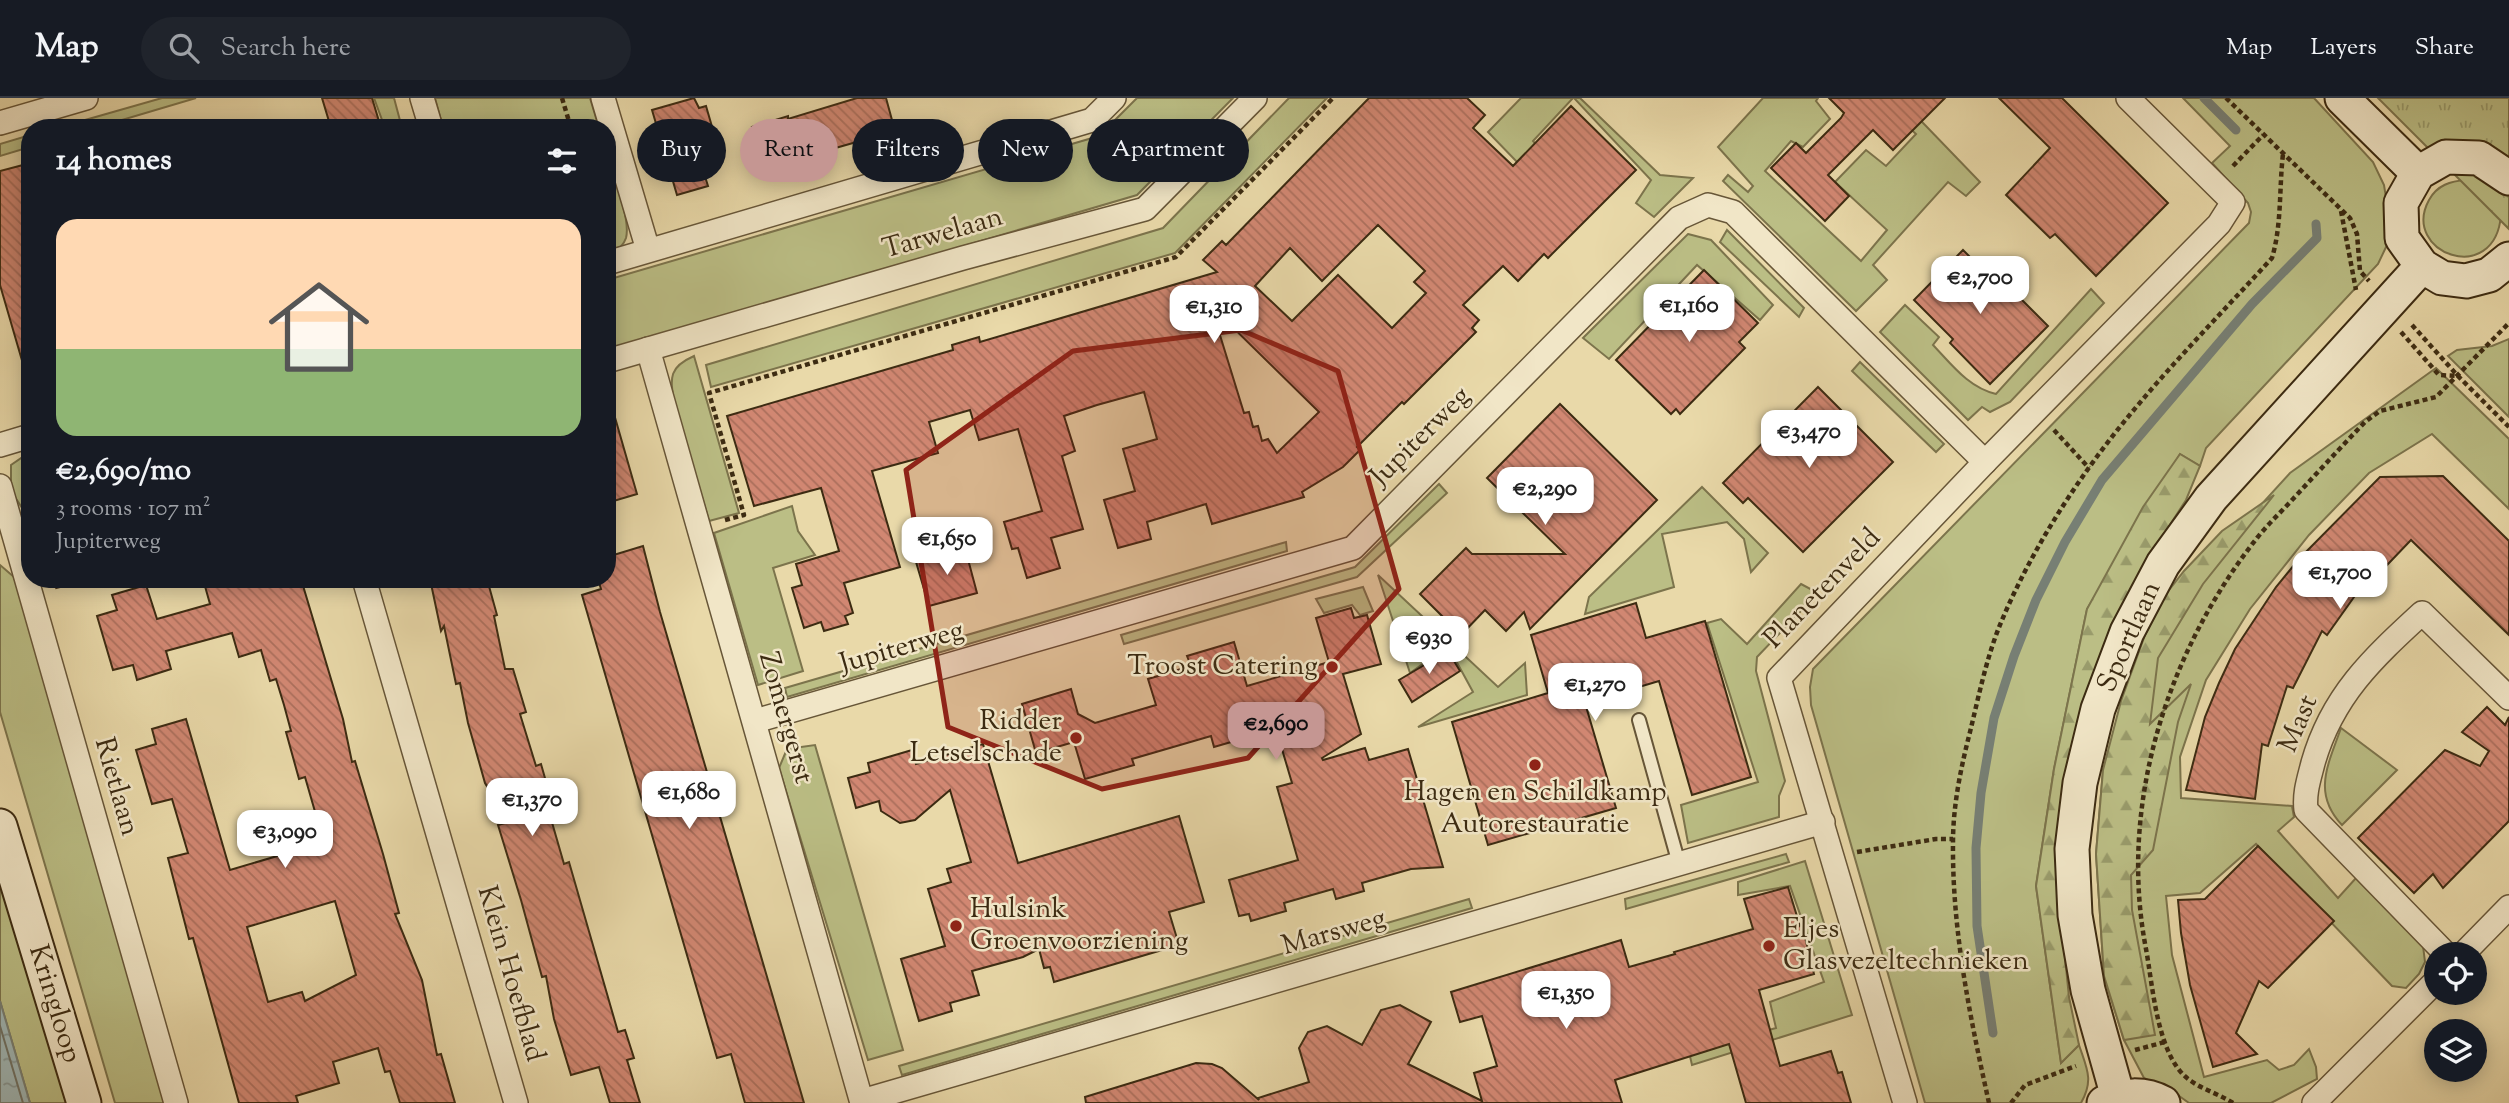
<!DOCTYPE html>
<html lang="en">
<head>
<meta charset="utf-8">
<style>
	body { margin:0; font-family:"Sorts Mill Goudy",serif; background:#20242c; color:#f1f3f6; height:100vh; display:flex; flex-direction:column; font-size:26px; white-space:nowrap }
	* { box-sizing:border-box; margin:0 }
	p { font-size:23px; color:#9ea1a6 }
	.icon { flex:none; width:38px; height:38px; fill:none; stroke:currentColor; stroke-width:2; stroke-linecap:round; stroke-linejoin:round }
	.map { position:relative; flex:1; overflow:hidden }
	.drawer { position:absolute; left:21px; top:21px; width:595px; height:469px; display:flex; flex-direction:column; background:#171b24; border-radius:28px; box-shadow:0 4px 18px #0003 }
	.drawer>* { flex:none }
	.banner { position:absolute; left:637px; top:21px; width:665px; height:63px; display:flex; gap:14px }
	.controls { position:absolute; left:2424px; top:844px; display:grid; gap:14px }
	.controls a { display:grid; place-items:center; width:63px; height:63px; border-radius:50%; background:#171b24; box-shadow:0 4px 18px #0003; font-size:35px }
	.price { position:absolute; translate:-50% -60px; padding:0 16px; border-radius:14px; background:#fff; color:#222; font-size:23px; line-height:46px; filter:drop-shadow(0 2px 4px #0008) }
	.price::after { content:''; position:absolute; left:50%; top:42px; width:21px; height:16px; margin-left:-10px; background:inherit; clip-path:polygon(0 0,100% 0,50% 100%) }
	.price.on { background:#c59692; color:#111 }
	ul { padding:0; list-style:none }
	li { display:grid; align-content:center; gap:14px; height:371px; padding:0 35px }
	li span { display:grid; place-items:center; height:217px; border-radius:21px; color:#555 }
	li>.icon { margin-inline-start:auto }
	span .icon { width:126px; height:126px; fill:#fffc; stroke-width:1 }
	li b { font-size:30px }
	h2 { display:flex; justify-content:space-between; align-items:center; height:84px; padding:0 35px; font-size:30px }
	.pill { padding:0 24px; border-radius:32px; background:#171b24; box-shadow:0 4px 18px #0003; font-size:24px; line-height:63px }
	.pill.on { background:#c59692; color:#111 }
	header { display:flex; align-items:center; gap:42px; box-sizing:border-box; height:98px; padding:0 35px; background:#171b24; border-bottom:2px solid #363941 }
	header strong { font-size:33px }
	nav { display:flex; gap:38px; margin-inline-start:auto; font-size:24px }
	.search { width:490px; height:63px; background:#20242c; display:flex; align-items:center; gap:18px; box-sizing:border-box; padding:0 24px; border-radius:38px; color:#9ea1a6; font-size:26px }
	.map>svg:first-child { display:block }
</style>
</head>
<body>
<header>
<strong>Map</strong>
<div class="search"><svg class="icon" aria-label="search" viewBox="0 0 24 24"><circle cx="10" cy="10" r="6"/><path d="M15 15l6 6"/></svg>Search here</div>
<nav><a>Map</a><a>Layers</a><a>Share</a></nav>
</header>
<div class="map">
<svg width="2509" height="1005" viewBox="0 0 2509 1005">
	<defs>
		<pattern id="forest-firs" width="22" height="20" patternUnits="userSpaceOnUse" patternTransform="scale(1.75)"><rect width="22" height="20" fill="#bbbe85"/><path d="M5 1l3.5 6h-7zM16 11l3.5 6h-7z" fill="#999b6b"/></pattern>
		<pattern id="park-tufts" width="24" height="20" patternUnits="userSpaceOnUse" patternTransform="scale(1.75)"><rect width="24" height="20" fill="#bbbe85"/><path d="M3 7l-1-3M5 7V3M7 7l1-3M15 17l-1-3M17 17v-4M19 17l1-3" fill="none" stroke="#999b6b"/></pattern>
		<pattern id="water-ripples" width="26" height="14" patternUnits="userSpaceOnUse" patternTransform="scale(1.75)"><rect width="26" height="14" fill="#9fb7b6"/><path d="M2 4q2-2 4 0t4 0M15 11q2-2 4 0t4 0" fill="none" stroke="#839593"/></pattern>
		<pattern id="building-back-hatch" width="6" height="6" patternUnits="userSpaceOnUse" patternTransform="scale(1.75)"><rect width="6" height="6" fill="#d18772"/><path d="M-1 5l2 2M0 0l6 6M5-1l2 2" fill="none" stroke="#ab6f5c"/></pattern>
	</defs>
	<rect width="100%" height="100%" fill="#e9d9a9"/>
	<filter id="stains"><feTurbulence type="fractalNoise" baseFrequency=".00286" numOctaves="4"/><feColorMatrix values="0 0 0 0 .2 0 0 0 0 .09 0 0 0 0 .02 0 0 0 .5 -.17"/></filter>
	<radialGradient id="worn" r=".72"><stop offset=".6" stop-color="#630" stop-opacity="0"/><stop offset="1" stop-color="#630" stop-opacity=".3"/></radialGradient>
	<!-- grass -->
	<g fill="#bbbe85" stroke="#7c744c" stroke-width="2">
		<path d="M162,0H196L95,30H57Z"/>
		<path d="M374,0H394L402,30H385Z"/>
		<path d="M435,0H590L599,30H443Z"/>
		<path d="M1137,0H1233L1137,97L607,253V182L1099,38Z"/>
		<path d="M1289,0H1327L1175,155L711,289L706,267L1163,130Z"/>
		<path d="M1521,0H1573L1533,43L1565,81L1550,98L1488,34Z"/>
		<path d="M1574,0H1580L1660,77L1693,80L1654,119L1636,105L1651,82Z"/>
		<path d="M1763,0H1818L1816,3L1830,21L1803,49L1791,43L1765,73L1861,163L1887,132L1835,84L1866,52L1886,68L1916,36L1877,0H1899L1980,84L1966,98L1948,84L1873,167L1887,182L1856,213L1723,83L1728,77L1748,94L1753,88L1718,49Z"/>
		<path d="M2183,0H2314L2373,64L2384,87L2388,112L2387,147L2378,166L2206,350L2200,368L2180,356L2087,511L2054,671L2036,788L2061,965L2079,947C2087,971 2094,982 2081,1005H1925L1811,607L1810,589L1813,571L2249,125L2251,114L2248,105L2212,65L2230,48Z"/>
		<path d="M30,37V49L0,58V46Z"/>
		<path d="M607,59C613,78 631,121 626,140C623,149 615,155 607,160Z"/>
		<path d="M2466,82L2501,117C2495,190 2400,155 2429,102C2437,87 2451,83 2466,82Z"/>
		<path d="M1727,132L1804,210L1799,219L1720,144Z"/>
		<path d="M1688,136L1711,142L1773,207L1760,222L1697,167L1609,261L1583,240Z"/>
		<path d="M2091,191L2104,205L2010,304L1990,314L1982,309L1968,322L1880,234L1905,207L1939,239L1933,247C1952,267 1969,290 1996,296Z"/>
		<path d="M2509,241V319L2448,258L2457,252L2492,248Z"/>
		<path d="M694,258L739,415L709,423L674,304C670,279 669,269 694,258Z"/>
		<path d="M1860,264L1944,346L1936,354L1852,273Z"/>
		<path d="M2436,270L2509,341V411L2432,336L2369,375L2309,437L2250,511L2206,582L2180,659L2181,700L2292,708L2294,719L2278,733L2338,800L2356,780L2423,848L2425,864L2419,876L2406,890L2392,888L2256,746L2200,795L2166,798L2172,857L2204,979L2267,962L2279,972L2294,967L2309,951L2316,969L2317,981L2271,1005H2189L2175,995L2144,980L2124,942L2104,878L2096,756L2103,672L2166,525L2208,465L2290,375Z"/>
		<path d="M30,354V419H28L11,393V367Z"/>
		<path d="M1439,386L1447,395L1357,479L1124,546L1121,537L1355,469Z"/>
		<path d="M1702,389L1768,455L1751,474L1744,441L1727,424L1662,436L1674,489L1585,516L1589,499Z"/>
		<path d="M792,408L798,433L815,457L773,470L803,573L758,587L714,435Z"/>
		<path d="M1286,444L1287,453L787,599L785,590Z"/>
		<path d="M0,467L14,479L166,1005H115L0,614Z"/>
		<path d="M1378,477L1498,589L1525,565L1527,597L1418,629L1473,594L1448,548L1410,575Z"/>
		<path d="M1801,486L1818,495L1757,559L1756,573L1785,683L1779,698V719L1688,745L1681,707L1758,684L1707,525L1721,521L1747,546Z"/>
		<path d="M1363,489L1373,513L1360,517L1352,507L1324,515L1316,501Z"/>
		<path d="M2341,630L2397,672L2342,727C2312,695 2328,667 2341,630Z"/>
		<path d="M815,647L903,952L868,962L779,670L787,651Z"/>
		<path d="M0,750L72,1005H30L0,903Z"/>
		<path d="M1786,756L1789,764L1626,811L1625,801Z"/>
		<path d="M1805,763L1852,917L1692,967L1689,954L1776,930L1770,904L1824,884L1790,788L1738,797V784Z"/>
		<path d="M1469,801L1472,810L902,977L899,968Z"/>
	</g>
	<!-- forest -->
	<g fill="url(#forest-firs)" stroke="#7c744c" stroke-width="2">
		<path d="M2180,356L2200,368L2186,402L2164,436L2097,566L2060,810L2069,899L2079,947L2061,965L2036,788L2054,671L2087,511L2143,409Z"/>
		<path d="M2274,397L2203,486L2158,560L2150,626L2191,586L2178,624L2153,752L2131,777L2132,812L2155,937L2124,942L2104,878L2096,756L2103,672L2121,603L2145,537L2166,496L2184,473L2222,433Z"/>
	</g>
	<!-- park -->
	<path fill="url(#park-tufts)" stroke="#7c744c" stroke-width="2" d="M2378,0H2509V131Z"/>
	<!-- water -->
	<path fill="url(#water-ripples)" stroke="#777f74" stroke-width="2" d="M0,903L30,1005H0Z"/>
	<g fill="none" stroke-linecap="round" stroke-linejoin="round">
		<!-- shore -->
		<path stroke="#6e7164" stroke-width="2" d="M0,928L23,1005"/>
		<!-- stream -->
		<g stroke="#777f74" stroke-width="9">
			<path d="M2204,0L2236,32"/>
			<path d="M1993,935L1977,828L1976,750L1981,695L1994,620L2014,558L2036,502L2065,444L2102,382L2252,206L2317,140L2316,126"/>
		</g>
	</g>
	<!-- building -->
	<g fill="url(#building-back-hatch)" stroke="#3c2b12" stroke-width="2" fill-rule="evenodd">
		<path d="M322,0H372L381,30H331Z"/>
		<path d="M694,0L699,10L706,8L715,39L704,42L710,64L701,66L708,88L677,97L652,12Z"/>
		<path d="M857,0H886L895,33L811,57L807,43L760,56L752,29L788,18V21Z"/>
		<path d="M1369,0H1467L1485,17L1473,30L1513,68L1571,8L1636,72L1548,160L1544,156L1518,183L1503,168L1463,207L1479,222L1472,230L1476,234L1404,306L1402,304L1357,349L1360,352L1343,369L1302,394L1304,399L1212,426L1206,406L1147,424L1151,441L1118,450L1104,402L1135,393L1123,351L1157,341L1144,294L1097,307L1064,318L1075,353L1062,358L1083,431L1051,440L1060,470L1027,480L1018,450L1012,451L1004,424L1042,413L1018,331L979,342L970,312L929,324L938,355L872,373L900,469L844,485L853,515L845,518L848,526L824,533L821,524L804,530L792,490L802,487L796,466L839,453L821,390L754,408L727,318L953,252L952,247L979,239L980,244L1217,174L1203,162L1222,143L1226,147ZM1378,127L1425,173L1414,184L1426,195L1392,230L1338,177L1292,223L1255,188L1290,150L1322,183ZM1211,208L1319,314L1277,355L1268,341L1262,343L1258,328L1253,329L1249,314L1244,315Z"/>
		<path d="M1829,0H1945L1893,52L1873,32L1828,77L1849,98L1825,123L1771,70L1796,45L1806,55L1841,20L1844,15Z"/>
		<path d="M1999,0H2062L2168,105L2096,178L2055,136L2050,140L2006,97L2050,50Z"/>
		<path d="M23,67L30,88V265L23,266L0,187V73Z"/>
		<path d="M1963,152L2003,192L2007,187L2048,228L1990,286L1950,245L1953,241L1914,202Z"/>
		<path d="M1704,172L1758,225L1739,244L1745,250L1680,316L1676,311L1671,316L1616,262Z"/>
		<path d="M1818,289L1893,364L1803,454L1748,400L1743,405L1723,385Z"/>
		<path d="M1560,306L1657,402L1530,531L1524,514L1506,533L1485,512L1461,537L1420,496L1466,450L1472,456H1565L1487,380Z"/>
		<path d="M614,316L637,396L607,405V317Z"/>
		<path d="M2443,378L2509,443V537L2411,442L2367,488L2364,485L2327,537L2322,533L2293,590L2287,588L2268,648L2262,646L2255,701L2186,692L2205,619L2219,585L2235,551L2276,489L2299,461L2380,379Z"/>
		<path d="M643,448L660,514L804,1005H745L731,956L717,960L582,497L601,491L598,481H607V459Z"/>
		<path d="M965,450L977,495L929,508L916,464Z"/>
		<path d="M203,481H301L343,621L352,664L355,663L383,756L399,815L395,816L422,882L437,957L441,956L455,1005H400L390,973L385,974L378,950L333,964L339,985L296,998L298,1005H239L193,840L189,841L168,760L188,755L172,701L152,706L136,652L156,646L152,631L186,621L230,772L318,746L314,732L320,731L305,679L299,681L286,634L291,633L284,607L276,581L270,583L261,552L239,559L232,535L166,553L171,571L137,582L133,567L113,572L97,518L117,512L112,497L146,487L157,521L210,506ZM335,803L356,877L305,903L302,894L268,904L247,829Z"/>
		<path d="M430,481H487L497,517L494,518L505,571H513L526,614L520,616L536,668L541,666L554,712L549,714L564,766L569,764L618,934L625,932L634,960L627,962L640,1005H610L599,969L571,977L554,921L546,878L542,879L521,802L498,727L509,724L485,685L468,625L460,585L456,586L444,528L441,533Z"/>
		<path d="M1636,505L1646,540L1705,523L1751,679L1692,697L1659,583L1585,605L1616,710L1488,747L1452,624L1548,595L1531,537Z"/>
		<path d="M1351,510L1354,520L1367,517L1381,566L1343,576L1361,636L1322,660L1323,662L1365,650L1369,662L1408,651L1443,769L1411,771L1362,785L1364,793L1336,801L1333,791L1284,805L1286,813L1251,823L1249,816L1239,818L1229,782L1298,762L1277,689L1292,685L1276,631L1214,649L1211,638L1132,661L1134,667L1085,681L1074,644L1036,655L1022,606L1071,591L1078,616L1095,625L1156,607L1148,581L1191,568L1187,558L1234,544L1247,588L1329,564L1316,520Z"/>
		<path d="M1448,553L1460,573L1412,604L1399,582Z"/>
		<path d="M2487,609L2505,627L2509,619V723L2443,790L2433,776L2414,795L2358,740L2445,652L2480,668L2489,653L2462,634Z"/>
		<path d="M983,646L1018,765L1179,718L1204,804L1169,814L1179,847L1054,884L1050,869L1044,870L1039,851L1023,859L972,873L979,897L950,905L952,913L919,923L901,861L945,848L928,791L951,784L947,771L971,764L950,692L915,722L900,725L881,713L879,703L856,710L848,680L870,674L868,665L912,652L916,666Z"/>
		<path d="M2258,748L2334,823L2268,890L2259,883L2236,935L2257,956L2213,969L2190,887L2181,835L2178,802L2205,801Z"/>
		<path d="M1788,789L1800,828L1802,827L1814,876L1759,892L1780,968L1831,953L1838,975L1842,974L1851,1005H1746L1729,946L1615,982L1622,1005H1086L1085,999L1196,965L1212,966L1222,970L1259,1002L1258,1000L1309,984L1299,950L1308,934L1327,928L1362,947L1381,912L1400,907L1431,924L1408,966L1482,1003L1474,975L1497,968L1482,918L1460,924L1451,894L1621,842L1629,869L1675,856L1674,854L1753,831L1744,801Z"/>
	</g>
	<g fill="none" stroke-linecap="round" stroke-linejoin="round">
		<defs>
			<path id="lane" d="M1639,622L1679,766"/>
			<g id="street">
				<path d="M422,0L431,30"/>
				<path d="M603,0L648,152"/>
				<path d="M0,25L86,0"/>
				<path d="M607,165L1092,22L1114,0"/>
				<path d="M648,251L862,1005"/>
				<path d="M607,263L963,160L1145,111L1255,0"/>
				<path d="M0,347L30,338"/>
				<path d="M0,388L176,1005"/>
				<path d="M364,481L516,1005"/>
				<path d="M755,623L1353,450L1679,120L1708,107L1733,114L1985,364"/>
				<path d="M2446,856L2306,712C2304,695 2309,681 2313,665C2332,598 2372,561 2422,515L2509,600"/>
				<path d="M2463,856L2509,809"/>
				<path d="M862,1003L1823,724"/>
				<path d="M1905,1005L1779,580L1985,364L2219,126L2233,104L2128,0"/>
				<path d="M2314,1005L2436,883"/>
			</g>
			<g id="secondary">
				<path d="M2342,0L2418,75"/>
				<path d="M2509,80L2479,60L2446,59L2418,75L2401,105L2402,140L2422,168L2442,180L2466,183L2489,177L2509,161"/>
				<path d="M0,728L84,1005"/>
				<path d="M2118,999L2088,892L2075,817L2072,751L2080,685L2098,611L2127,534L2163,466L2211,400L2422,168"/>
				<path d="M2104,1005C2122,996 2145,995 2163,1005"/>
			</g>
		</defs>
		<!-- lane casing -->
		<use href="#lane" stroke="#675638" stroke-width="16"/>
		<!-- street casing -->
		<use href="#street" stroke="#675638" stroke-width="26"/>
		<!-- secondary casing -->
		<use href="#secondary" stroke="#3c2b12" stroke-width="37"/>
		<!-- path -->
		<g stroke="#3c2b12" stroke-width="4.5" stroke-dasharray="5 3.5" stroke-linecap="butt">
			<path d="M562,0L571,30"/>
			<path d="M2226,0L2350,120L2357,136L2360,173L2369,183"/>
			<path d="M2233,68L2263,37"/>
			<path d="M2341,113L2356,192"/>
			<path d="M2412,227L2458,278L2509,329"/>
			<path d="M2401,234L2439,277L2457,278"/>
			<path d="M2054,332L2089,370"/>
			<path d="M725,422L744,417L709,295L1176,159L1333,0"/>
			<path d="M55,489L73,485"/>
			<path d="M1857,754L1936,741H1953"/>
			<path d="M2135,952L2165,944"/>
			<path d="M1989,1005C1970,919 1952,833 1953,744C1953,707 1961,669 1970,634C1979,597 1987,557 2002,522C2024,470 2055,417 2088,371C2142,295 2210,228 2272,160C2282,126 2279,90 2283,56"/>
			<path d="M2011,1005L2025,987L2076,968"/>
			<path d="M2233,1005C2219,996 2204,992 2191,983C2157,961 2153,888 2146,851C2118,707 2167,554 2257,440C2268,426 2281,414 2293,401C2317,375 2341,349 2365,324L2380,313L2436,299L2509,225"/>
		</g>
		<!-- lane -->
		<use href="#lane" stroke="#f1e6c7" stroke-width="12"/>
		<!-- street -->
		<use href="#street" stroke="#f1e6c7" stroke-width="23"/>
		<!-- secondary -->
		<use href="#secondary" stroke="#f1e6c7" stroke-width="33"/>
	</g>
	<!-- marked area -->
	<path fill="#8f2418" fill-opacity="0.2" stroke="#8f2418" stroke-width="5" stroke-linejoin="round" d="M1241,232L1338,273L1399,491L1248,660L1102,691L948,629L906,372L1073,253Z"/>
	<!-- markers -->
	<g fill="#8f2418" stroke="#f1e6c7" stroke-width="2.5">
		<circle cx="1332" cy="569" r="7"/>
		<circle cx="1076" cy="640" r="7"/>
		<circle cx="1535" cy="667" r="7"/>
		<circle cx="956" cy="828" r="7"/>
		<circle cx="1769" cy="848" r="7"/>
	</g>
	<g text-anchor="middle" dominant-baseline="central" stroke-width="5" stroke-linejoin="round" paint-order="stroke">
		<!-- street labels -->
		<g font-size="28" fill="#3c2b12" stroke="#f1e6c7">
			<text transform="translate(943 136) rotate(-16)">Tarwelaan</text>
			<text transform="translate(1421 339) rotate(-45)">Jupiterweg</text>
			<text transform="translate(1823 491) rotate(-46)">Planetenveld</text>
			<text transform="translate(2130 539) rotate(-66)">Sportlaan</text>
			<text transform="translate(902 550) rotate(-16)">Jupiterweg</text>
			<text transform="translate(785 620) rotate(74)">Zomergerst</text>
			<text transform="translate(2299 626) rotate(-67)">Mast</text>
			<text transform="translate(116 689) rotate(74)">Rietlaan</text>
			<text transform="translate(1334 835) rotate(-16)">Marsweg</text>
			<text transform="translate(510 876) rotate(74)">Klein Hoefblad</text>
			<text transform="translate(54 906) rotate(73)">Kringloop</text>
		</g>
		<!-- poi labels -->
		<g font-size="28" fill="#3c2b12" stroke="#f1e6c7" text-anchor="end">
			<text x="1318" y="569">Troost Catering</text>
			<text x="1062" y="624">Ridder<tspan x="1062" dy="32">Letselschade</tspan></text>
			<text x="1535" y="695" text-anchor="middle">Hagen en Schildkamp<tspan x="1535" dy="32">Autorestauratie</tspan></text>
			<text x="970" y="812" text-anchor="start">Hulsink<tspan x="970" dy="32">Groenvoorziening</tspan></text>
			<text x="1783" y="832" text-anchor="start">Eljes<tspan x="1783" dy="32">Glasvezeltechnieken</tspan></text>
		</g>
	</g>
	<rect width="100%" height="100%" filter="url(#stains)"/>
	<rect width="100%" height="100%" fill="url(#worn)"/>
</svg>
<div class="controls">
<a><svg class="icon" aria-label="locate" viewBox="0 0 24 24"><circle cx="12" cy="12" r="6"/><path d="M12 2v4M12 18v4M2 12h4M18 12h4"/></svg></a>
<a><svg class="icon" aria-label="layers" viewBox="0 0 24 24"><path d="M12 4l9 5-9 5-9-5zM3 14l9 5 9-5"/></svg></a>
</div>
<b class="price" style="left:1980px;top:218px">€2,700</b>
<b class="price" style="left:1689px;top:246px">€1,160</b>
<b class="price" style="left:1214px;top:247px">€1,310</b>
<b class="price" style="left:1809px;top:372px">€3,470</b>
<b class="price" style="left:1545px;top:429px">€2,290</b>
<b class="price" style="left:947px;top:479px">€1,650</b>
<b class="price" style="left:2340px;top:513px">€1,700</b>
<b class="price" style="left:1429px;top:578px">€930</b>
<b class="price" style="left:1595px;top:625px">€1,270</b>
<b class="price on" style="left:1276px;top:664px">€2,690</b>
<b class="price" style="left:689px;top:733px">€1,680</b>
<b class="price" style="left:532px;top:740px">€1,370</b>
<b class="price" style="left:285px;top:772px">€3,090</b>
<b class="price" style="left:1566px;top:933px">€1,350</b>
<div class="banner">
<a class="pill">Buy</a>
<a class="pill on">Rent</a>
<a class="pill">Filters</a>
<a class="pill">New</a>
<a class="pill">Apartment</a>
</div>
<section class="drawer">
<h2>14 homes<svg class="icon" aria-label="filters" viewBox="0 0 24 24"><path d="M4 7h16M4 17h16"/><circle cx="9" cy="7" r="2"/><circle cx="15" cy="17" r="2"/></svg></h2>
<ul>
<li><span style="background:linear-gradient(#ffd9b3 60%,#8fb573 0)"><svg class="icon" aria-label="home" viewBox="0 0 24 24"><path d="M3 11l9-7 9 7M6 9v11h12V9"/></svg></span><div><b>€2,690/mo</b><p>3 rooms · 107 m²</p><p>Jupiterweg</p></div></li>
</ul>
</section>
</div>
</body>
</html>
